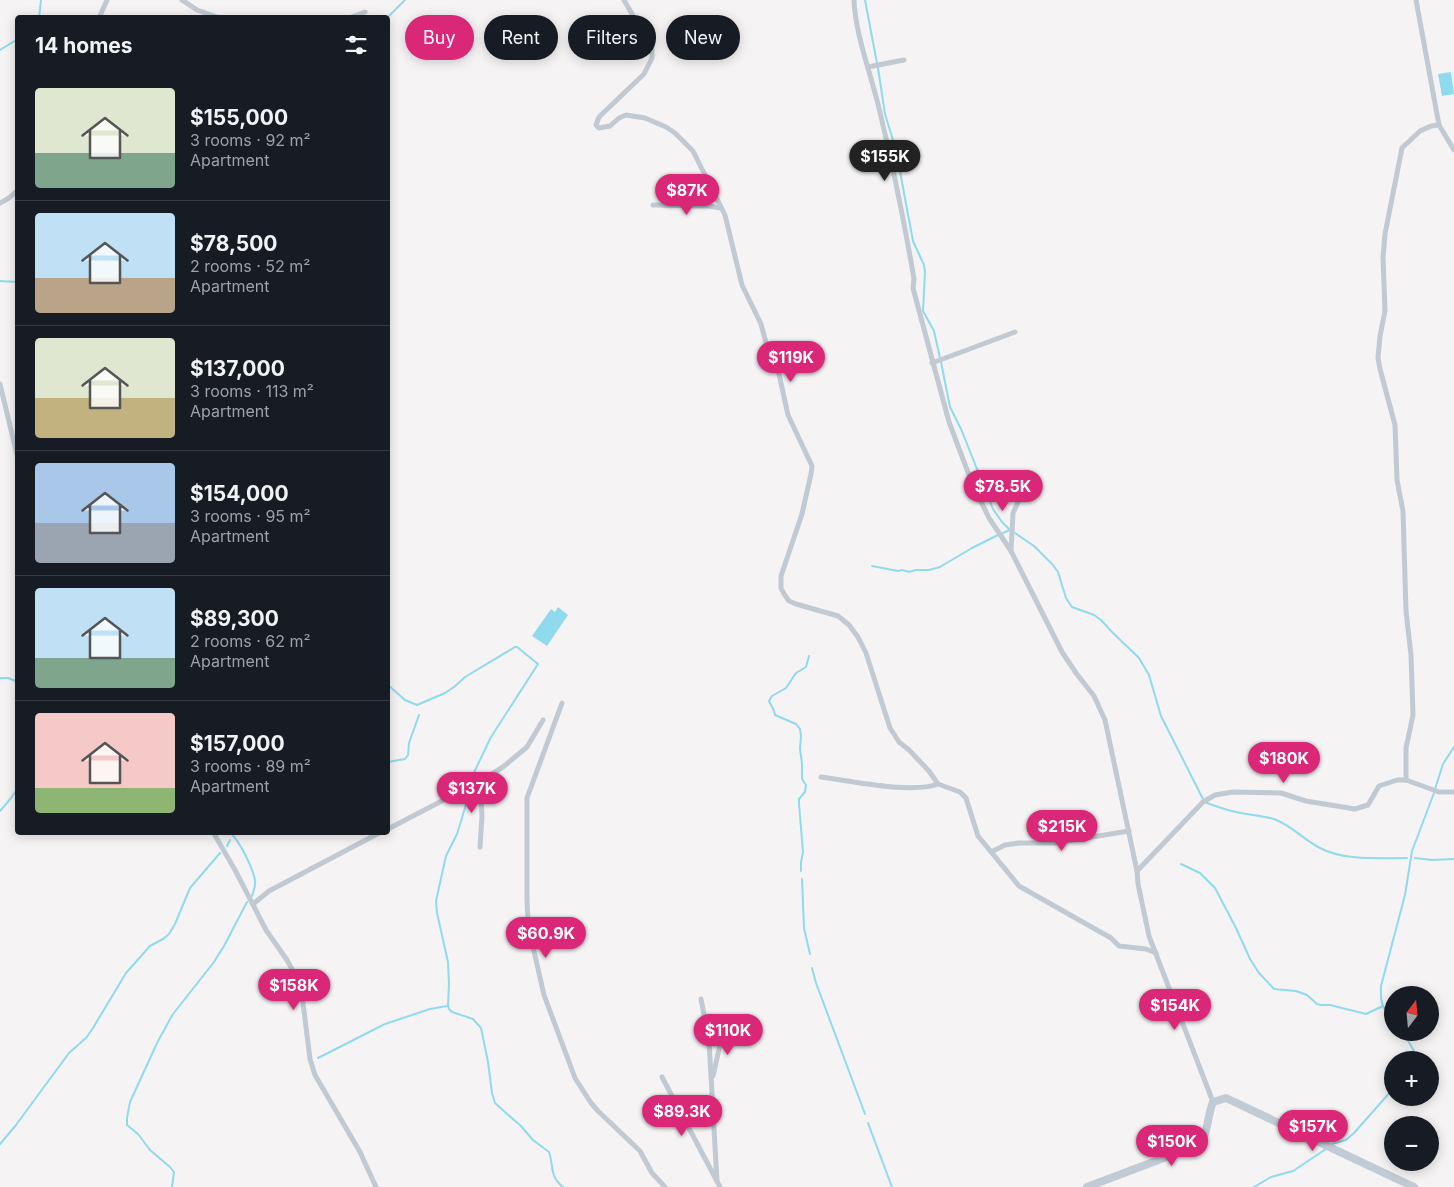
<!DOCTYPE html>
<html lang="en">
<head>
<meta charset="utf-8">
<style>
	body { margin:0; font-family:Inter,sans-serif; background:#242831; color:#f1f3f6; height:100vh; display:flex; flex-direction:column; font-size:19px; white-space:nowrap }
	* { box-sizing:border-box; margin:0 }
	p { font-size:16px; color:#9ea1a6 }
	.icon { flex:none; width:28px; height:28px; fill:none; stroke:currentColor; stroke-width:2; stroke-linecap:round; stroke-linejoin:round }
	.map { position:relative; flex:1; overflow:hidden }
	.panel { position:absolute; left:15px; top:15px; width:375px; height:820px; display:flex; flex-direction:column; background:#171b24; border-radius:5px; box-shadow:0 2px 12px #0003 }
	.panel>* { flex:none }
	.guide { position:absolute; left:405px; top:15px; width:475px; height:45px; display:flex; gap:10px }
	.needle { width:32px; rotate:16deg }
	.tools { position:absolute; left:1384px; top:986px; display:grid; gap:10px }
	.tools a { display:grid; place-items:center; width:55px; height:55px; border-radius:50%; background:#171b24; box-shadow:0 2px 12px #0003; font-size:25px }
	.price { position:absolute; translate:-50% -42px; padding:0 11px; border-radius:18px; background:#db2777; color:#fff; font-size:16px; line-height:32px; filter:drop-shadow(0 1px 2px #0008) }
	.price::after { content:''; position:absolute; left:50%; top:30px; width:15px; height:11px; margin-left:-8px; background:inherit; clip-path:polygon(0 0,100% 0,50% 100%) }
	.price.active { background:#222; color:#fff }
	ul { padding:0; list-style:none }
	li { display:flex; align-items:center; gap:15px; height:125px; padding:0 20px }
	li+li { border-top:1px solid #363941 }
	li span { display:grid; place-items:center; flex:none; width:140px; height:100px; border-radius:5px; color:#555 }
	li>.icon { margin-inline-start:auto }
	span .icon { width:60px; height:60px; fill:#fffc; stroke-width:1 }
	li b { font-size:21px }
	h2 { display:flex; justify-content:space-between; align-items:center; height:60px; padding:0 20px; font-size:21px }
	.chip { padding:0 18px; border-radius:22px; background:#171b24; box-shadow:0 2px 12px #0003; font-size:18px; line-height:45px }
	.chip.active { background:#db2777; color:#fff }
	.map>svg:first-child { display:block }
</style>
</head>
<body>
<div class="map">
<svg width="1454" height="1187" viewBox="0 0 1454 1187">
	<rect width="100%" height="100%" fill="#f5f3f3"/>
	<!-- water -->
	<g fill="#90daee">
		<path d="M1451,72L1454,94L1442,96L1438,74Z"/>
		<path d="M558,607L568,615L547,646L532,636L551,609L555,612Z"/>
	</g>
	<g fill="none" stroke-linecap="round" stroke-linejoin="round">
		<!-- stream -->
		<g stroke="#90daee" stroke-width="2">
			<path d="M865,0L877,63"/>
			<path d="M39,18L41,0"/>
			<path d="M387,18L405,0"/>
			<path d="M0,50L18,39"/>
			<path d="M878,68L885,114L896,150L913,241L924,265L925,272L923,311L934,331L940,358"/>
			<path d="M0,281L18,282"/>
			<path d="M941,362L950,407L961,429L993,509L1002,522L1010,530L1003,533"/>
			<path d="M1015,533L1034,546L1053,565L1058,572L1066,598L1072,607L1094,615L1101,620L1112,632L1139,658L1149,675L1161,716L1203,799"/>
			<path d="M872,566L898,571L902,570L909,572L916,570H929L940,567L972,548L998,535"/>
			<path d="M0,678H8L18,682"/>
			<path d="M388,685L405,700L417,705L445,693L454,687L465,677L515,647H517L538,664L491,737L469,783"/>
			<path d="M388,762L405,759L408,755L409,743L419,715"/>
			<path d="M1435,789L1443,764L1454,747"/>
			<path d="M469,790L465,808L457,834L446,856L436,901L437,913L448,962L449,984L448,1005L449,1009L452,1012L473,1019L481,1028L488,1062L492,1093L495,1103L507,1114L520,1125L533,1140L549,1152C554,1166 549,1176 563,1187"/>
			<path d="M1207,803C1215,806 1223,809 1232,811C1246,815 1260,815 1274,819C1291,825 1304,840 1320,848C1344,861 1380,858 1407,858"/>
			<path d="M0,811L11,798L18,788"/>
			<path d="M230,832C240,842 252,866 255,880C256,885 254,890 252,896"/>
			<path d="M227,846L230,840"/>
			<path d="M1415,858L1432,860L1454,859"/>
			<path d="M1181,864L1200,873L1215,888L1236,928L1250,959L1259,973L1274,989L1296,991L1307,995L1317,1004L1321,1005H1330L1366,1014L1383,1006"/>
			<path d="M801,871V862L803,852L799,804V799L805,792L806,785L802,779V764L800,749L801,736L800,729L796,724L775,715L774,711L769,701L772,696L786,688L796,673L806,667L809,656"/>
			<path d="M802,879L804,928L810,954"/>
			<path d="M812,968L816,983L865,1114"/>
			<path d="M1392,1019C1382,1008 1380,1001 1381,986L1405,895L1412,851L1434,793"/>
			<path d="M1403,1032L1414,1051V1060"/>
			<path d="M318,1058L385,1024L430,1009L447,1006"/>
			<path d="M868,1123L892,1187"/>
			<path d="M0,1144L16,1125L69,1053L86,1038L93,1028L126,973L150,946L163,939L169,934L175,924L190,888L220,853"/>
			<path d="M1332,1144L1346,1140L1354,1133L1392,1090"/>
			<path d="M172,1187L174,1172L170,1167L150,1150L138,1134L127,1125V1118L130,1102L158,1041L173,1014L214,962L224,946L247,902"/>
			<path d="M1254,1187L1271,1177L1293,1171L1326,1149"/>
		</g>
		<!-- street -->
		<g stroke="#c1cad2" stroke-width="5">
			<path d="M182,0L197,10L220,18"/>
			<path d="M624,0L652,49V58L644,74L599,117L596,125L599,128L610,126L619,118L626,115L645,118L666,127L675,133L693,151L725,215L742,285L761,324L770,358L779,374L788,415L812,466L811,474L802,514L781,576V588L784,594L789,601L796,604L838,616L849,625L858,637L866,653L890,728L899,742L909,750L929,771L938,784L960,792L966,798L978,836L1019,886L1111,938L1119,946L1146,949L1156,953"/>
			<path d="M854,0C855,32 870,72 878,104C892,162 904,220 914,279L913,288L949,422L972,483L989,518L1011,551L1062,652L1076,673L1094,696L1105,720L1137,871L1138,884L1149,936L1213,1102"/>
			<path d="M1416,0L1439,125L1454,150"/>
			<path d="M99,18L107,0"/>
			<path d="M349,18L365,12"/>
			<path d="M868,67L904,60"/>
			<path d="M0,203L9,198L18,190"/>
			<path d="M653,205L708,206L721,208"/>
			<path d="M932,363L1015,332"/>
			<path d="M0,384L18,459"/>
			<path d="M1011,550L1013,513L1020,498L1030,486"/>
			<path d="M562,703L527,798V900L528,920L534,951L544,995L575,1078L591,1103L598,1111L640,1151L652,1173L665,1187"/>
			<path d="M821,777C850,781 912,794 938,784"/>
			<path d="M1406,780V748L1413,715L1411,655L1406,611L1403,511L1397,480L1395,425L1380,369L1378,358L1380,336L1385,311L1383,257L1385,234L1402,148L1420,131L1431,126L1439,125"/>
			<path d="M388,829L482,780L503,767L527,747L543,720"/>
			<path d="M213,832L235,870L266,930L287,960L298,980L302,995L310,1059L315,1075L360,1152L376,1187"/>
			<path d="M480,847L482,816L480,781"/>
			<path d="M991,852L1005,845L1019,843H1055L1129,831"/>
			<path d="M1137,871L1203,802L1215,795L1233,792L1281,793L1306,801L1355,809L1368,805L1379,786L1397,780H1406L1439,792H1454"/>
			<path d="M253,904L269,891L381,832"/>
			<path d="M701,999L709,1041L717,1181"/>
			<path d="M713,1076L724,1027"/>
			<path d="M662,1077L720,1187"/>
		</g>
		<!-- secondary -->
		<path stroke="#c1cbd6" stroke-width="8" d="M1087,1187L1198,1145C1209,1134 1207,1116 1213,1102L1226,1098L1414,1187"/>
	</g>
</svg>
<div class="tools">
<a><svg class="needle" viewBox="-14 -14 28 28"><path d="M0-13l5 13h-10z" fill="#e53935"/><path d="M0 13l5-13h-10z" fill="#9ea1a6"/></svg></a>
<a>+</a>
<a>−</a>
</div>
<b class="price active" style="left:885px;top:182px">$155K</b>
<b class="price" style="left:687px;top:216px">$87K</b>
<b class="price" style="left:791px;top:383px">$119K</b>
<b class="price" style="left:1003px;top:512px">$78.5K</b>
<b class="price" style="left:1284px;top:784px">$180K</b>
<b class="price" style="left:472px;top:814px">$137K</b>
<b class="price" style="left:1062px;top:852px">$215K</b>
<b class="price" style="left:546px;top:959px">$60.9K</b>
<b class="price" style="left:294px;top:1011px">$158K</b>
<b class="price" style="left:1175px;top:1031px">$154K</b>
<b class="price" style="left:728px;top:1056px">$110K</b>
<b class="price" style="left:682px;top:1137px">$89.3K</b>
<b class="price" style="left:1313px;top:1152px">$157K</b>
<b class="price" style="left:1172px;top:1167px">$150K</b>
<div class="guide">
<a class="chip active">Buy</a>
<a class="chip">Rent</a>
<a class="chip">Filters</a>
<a class="chip">New</a>
</div>
<section class="panel">
<h2>14 homes<svg class="icon" aria-label="filters" viewBox="0 0 24 24"><path d="M4 7h16M4 17h16"/><circle cx="9" cy="7" r="2"/><circle cx="15" cy="17" r="2"/></svg></h2>
<ul>
<li><span style="background:linear-gradient(#dfe7d0 65%,#7fa58c 0)"><svg class="icon" aria-label="home" viewBox="0 0 24 24"><path d="M3 11l9-7 9 7M6 9v11h12V9"/></svg></span><div><b>$155,000</b><p>3 rooms · 92 m²</p><p>Apartment</p></div></li>
<li><span style="background:linear-gradient(#bfe0f5 65%,#b9a48a 0)"><svg class="icon" aria-label="home" viewBox="0 0 24 24"><path d="M3 11l9-7 9 7M6 9v11h12V9"/></svg></span><div><b>$78,500</b><p>2 rooms · 52 m²</p><p>Apartment</p></div></li>
<li><span style="background:linear-gradient(#dfe7d0 60%,#c2b280 0)"><svg class="icon" aria-label="home" viewBox="0 0 24 24"><path d="M3 11l9-7 9 7M6 9v11h12V9"/></svg></span><div><b>$137,000</b><p>3 rooms · 113 m²</p><p>Apartment</p></div></li>
<li><span style="background:linear-gradient(#a9c7e8 60%,#9aa5b1 0)"><svg class="icon" aria-label="home" viewBox="0 0 24 24"><path d="M3 11l9-7 9 7M6 9v11h12V9"/></svg></span><div><b>$154,000</b><p>3 rooms · 95 m²</p><p>Apartment</p></div></li>
<li><span style="background:linear-gradient(#bfe0f5 70%,#7fa58c 0)"><svg class="icon" aria-label="home" viewBox="0 0 24 24"><path d="M3 11l9-7 9 7M6 9v11h12V9"/></svg></span><div><b>$89,300</b><p>2 rooms · 62 m²</p><p>Apartment</p></div></li>
<li><span style="background:linear-gradient(#f6c9c9 75%,#8fb573 0)"><svg class="icon" aria-label="home" viewBox="0 0 24 24"><path d="M3 11l9-7 9 7M6 9v11h12V9"/></svg></span><div><b>$157,000</b><p>3 rooms · 89 m²</p><p>Apartment</p></div></li>
</ul>
</section>
</div>
</body>
</html>
